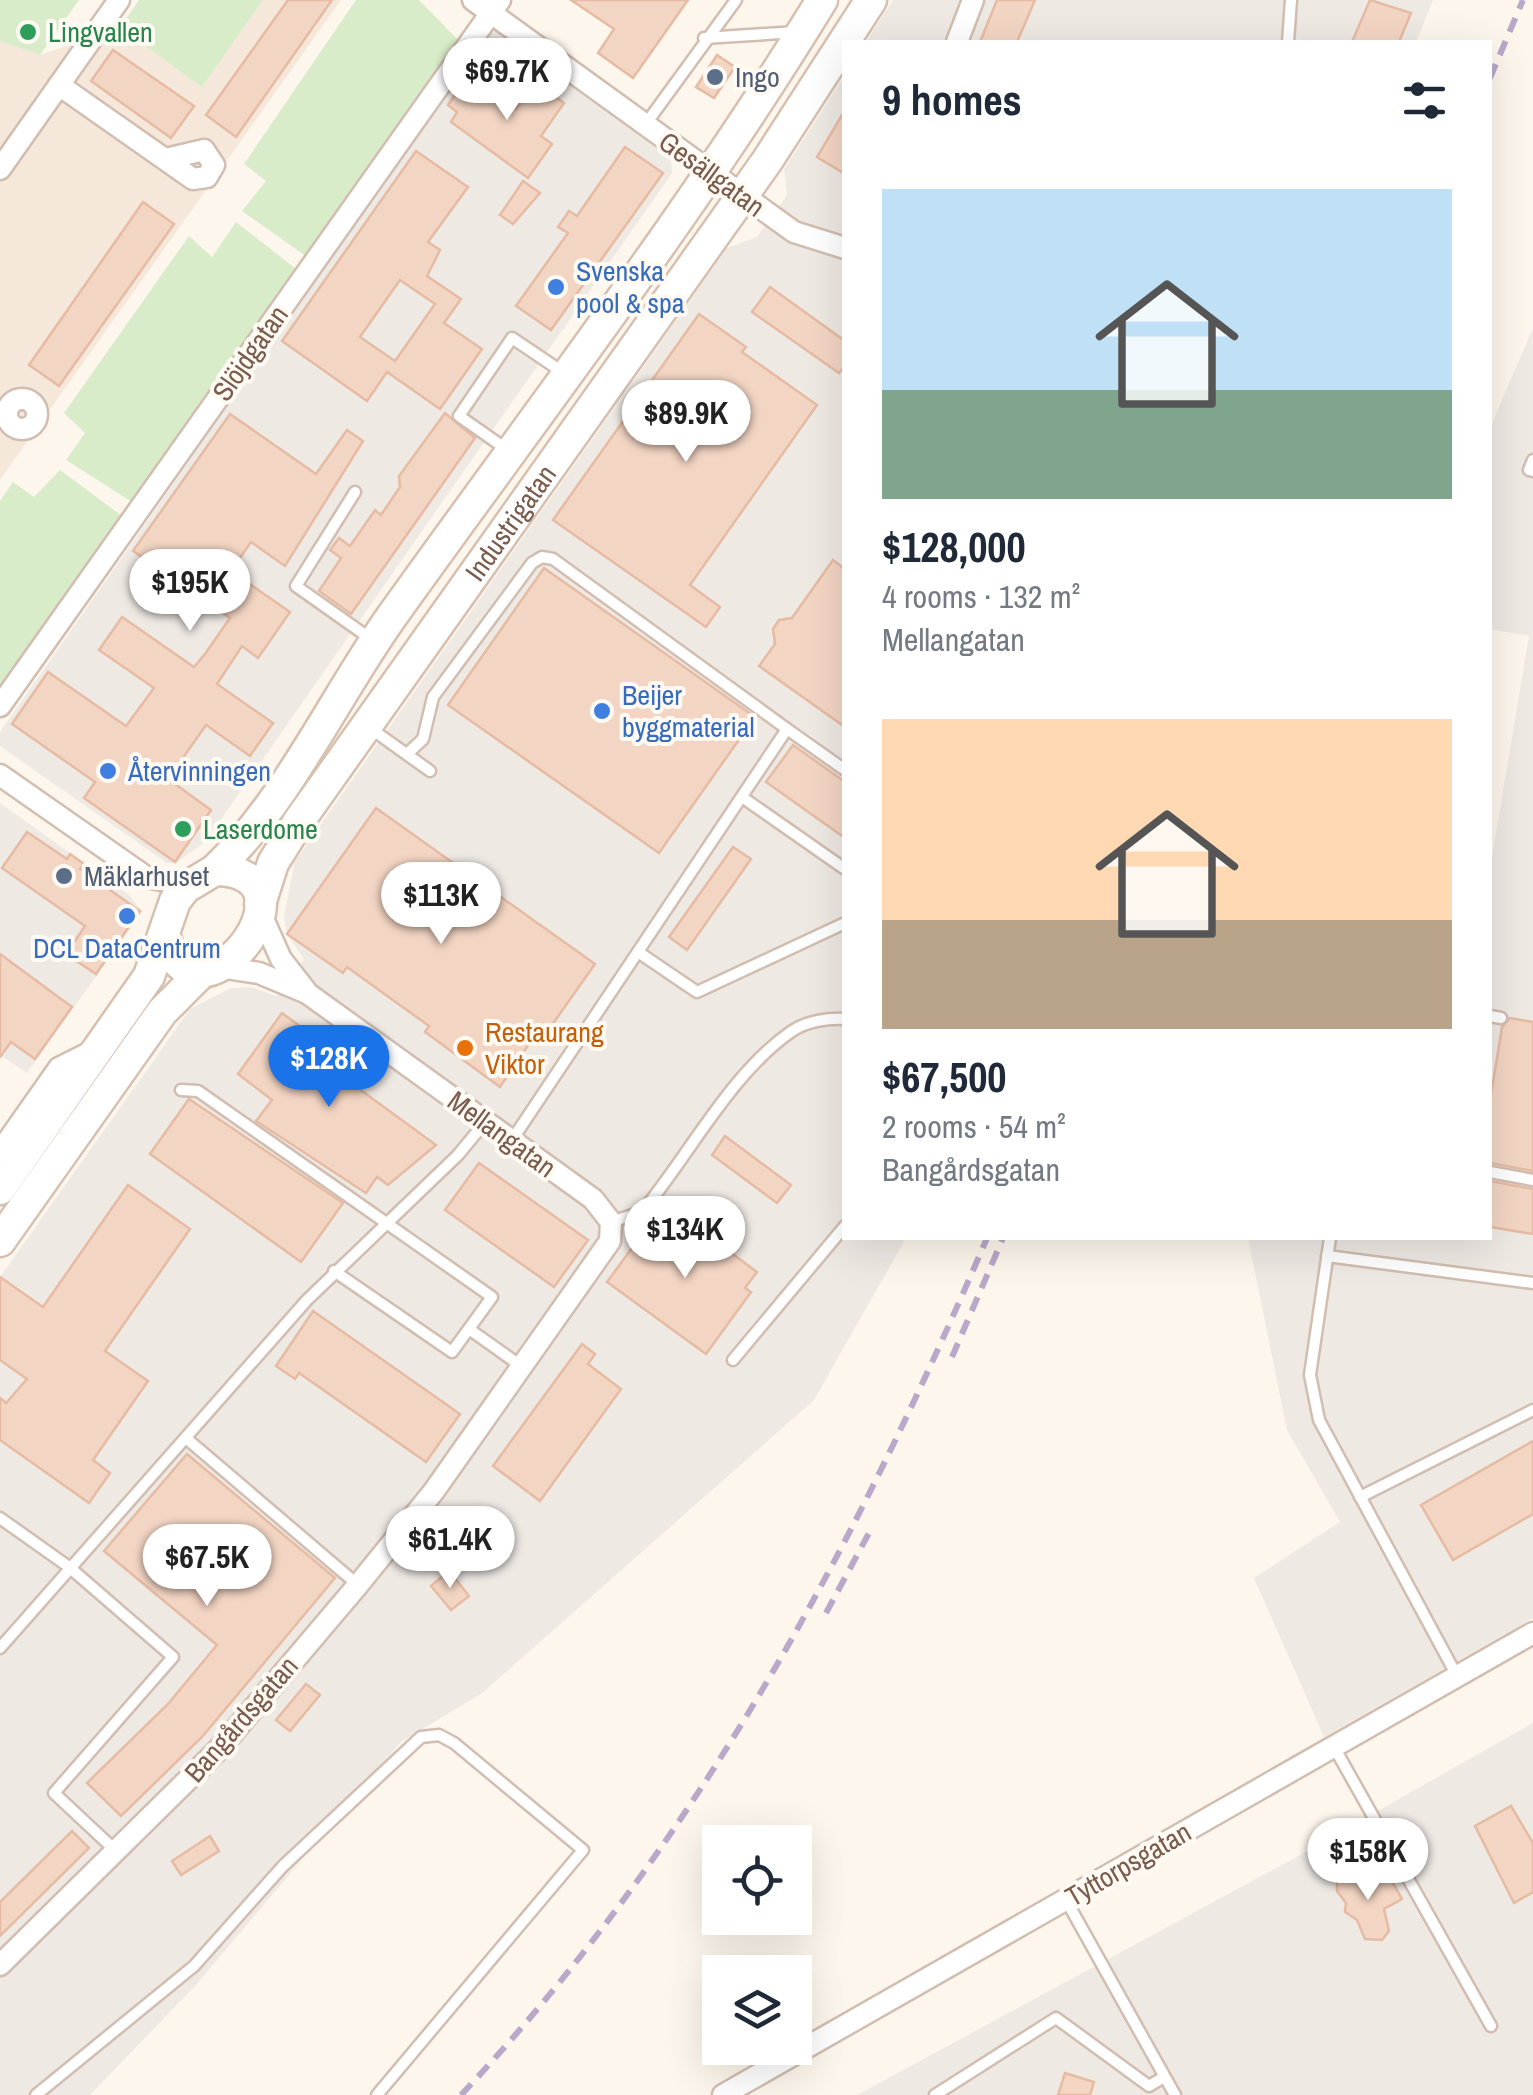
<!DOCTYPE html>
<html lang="en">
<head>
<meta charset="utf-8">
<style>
	body { margin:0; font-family:"Archivo Narrow",sans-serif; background:#f2f2f3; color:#1f2937; height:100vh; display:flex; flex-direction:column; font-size:38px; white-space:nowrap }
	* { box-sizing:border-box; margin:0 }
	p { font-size:32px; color:#747a83 }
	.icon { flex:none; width:55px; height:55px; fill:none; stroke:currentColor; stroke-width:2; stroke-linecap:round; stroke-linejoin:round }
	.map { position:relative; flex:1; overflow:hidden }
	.panel { position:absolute; left:842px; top:40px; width:650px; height:1200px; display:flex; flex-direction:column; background:#fff; border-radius:0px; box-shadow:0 10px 40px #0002 }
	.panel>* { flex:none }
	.fabs { position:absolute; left:702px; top:1825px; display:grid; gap:20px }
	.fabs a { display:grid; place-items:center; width:110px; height:110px; border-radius:0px; background:#fff; box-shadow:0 10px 40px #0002; font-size:50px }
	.price { position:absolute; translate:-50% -85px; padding:0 22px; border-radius:35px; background:#fff; color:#222; font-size:32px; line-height:65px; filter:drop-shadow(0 2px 5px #0008) }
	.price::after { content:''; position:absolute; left:50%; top:60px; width:30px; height:22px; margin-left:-15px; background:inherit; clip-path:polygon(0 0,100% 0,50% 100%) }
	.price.on { background:#1a73e8; color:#fff }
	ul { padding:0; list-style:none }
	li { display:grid; align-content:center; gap:20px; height:530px; padding:0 40px }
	li span { display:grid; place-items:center; height:310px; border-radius:0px; color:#555 }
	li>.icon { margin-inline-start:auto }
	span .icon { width:180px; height:180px; fill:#fffc; stroke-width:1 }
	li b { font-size:42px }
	h2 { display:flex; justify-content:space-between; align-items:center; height:120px; padding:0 40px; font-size:42px }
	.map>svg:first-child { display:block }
</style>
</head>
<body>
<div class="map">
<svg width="1533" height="2095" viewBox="0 0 1533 2095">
	<rect width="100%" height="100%" fill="#fdf6ec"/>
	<!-- residential -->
	<path fill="#f5e8da" d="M263,0H341L0,480V41L40,55L120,28L202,87Z"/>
	<!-- industrial -->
	<g fill="#efe9e4">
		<path d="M893,0H1433L1416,42H866Z"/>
		<path d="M492,28L671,157L672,173L205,842L176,863H167L0,746V732Z"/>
		<path d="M845,75V1238H906L814,1400L481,1694L401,1742L196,1985L90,2095H0V1277L190,1009L231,988L251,987L276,996L304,959L287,934L284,915L295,861L727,248L757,237L787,195L784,169Z"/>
		<path d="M1533,328V1618L1324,1737L1254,1578L1340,1522L1287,1430L1248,1238H1490V869L1529,636L1490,629V428Z"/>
		<path d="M0,803L130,896L142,912L27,1073L0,1055Z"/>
		<path d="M1533,1723V2095H857L1293,1859Z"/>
	</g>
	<!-- green -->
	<g fill="#d8ecc9">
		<path d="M0,0H79L40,55L0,41Z"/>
		<path d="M139,0H263L202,87L120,28Z"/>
		<path d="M356,0H419L461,43L310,259L242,211L266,181L244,164Z"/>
		<path d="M236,222L300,272L132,502L66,460L85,433L64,413L189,236L212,257Z"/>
		<path d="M60,470L126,519L0,696V501L13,482L34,497Z"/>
	</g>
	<!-- building -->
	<g fill="#f3d5c3" stroke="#e6bba3" stroke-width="2.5" fill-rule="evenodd">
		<path d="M288,0H332L236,137L206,115Z"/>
		<path d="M571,0H688L633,78L598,53L614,29Z"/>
		<path d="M997,0H1035L1017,42H980Z"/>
		<path d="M1370,0L1411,13L1399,42H1352Z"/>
		<path d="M113,50L194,106L171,138L91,81Z"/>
		<path d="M717,55L735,67L714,98L696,87Z"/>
		<path d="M469,75L516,109L535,82L564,103L541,136L552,144L528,178L451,122L457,112L448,105Z"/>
		<path d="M845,110V174L817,157Z"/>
		<path d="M625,147L663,173L551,330L516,306L568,233L558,227L569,211L577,216Z"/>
		<path d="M416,151L468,187L428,242L440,250L427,276L461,299L444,323L482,349L440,409L387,372L367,401L282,341ZM400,280L435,304L395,361L360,337Z"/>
		<path d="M523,181L540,193L513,224L500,215Z"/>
		<path d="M143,202L174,224L59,386L29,365Z"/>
		<path d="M770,287L845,341V365L839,373L752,312Z"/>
		<path d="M699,314L746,347L742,352L817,405L690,585L720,607L706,627L553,520Z"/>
		<path d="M445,413L475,438L351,614L319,591L341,558L330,550L339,538L350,546L375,510L381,515L400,487L399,476Z"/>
		<path d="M230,414L316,474L347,430L363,441L285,566L251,542L231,571L290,612L258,658L242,646L217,684L273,723L250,756L206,725L168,779L211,810L175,862L84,798L95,782L12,724L48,672L126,726L154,688L99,650L122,617L194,667L205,654L230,618L133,551Z"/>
		<path d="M833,560L845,569V727L759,666L775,644L773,629L779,620L792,618Z"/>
		<path d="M544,568L755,717L659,853L448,705Z"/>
		<path d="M793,745L845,782V838L766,782Z"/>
		<path d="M376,808L595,964L540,1042L533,1038L500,1087L425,1032L429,1026L347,967L343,973L287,934Z"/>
		<path d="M27,832L67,859L70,854L84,864L80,869L140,911L96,974L66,954L85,926L2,868Z"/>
		<path d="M733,847L751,859L687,950L669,937Z"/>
		<path d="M0,954L72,1007L35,1059L11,1042L0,1057Z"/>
		<path d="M282,1013L345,1059L336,1072L436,1145L388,1185L377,1177L366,1193L256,1121L272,1100L238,1074Z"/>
		<path d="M1510,1018L1533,1022V1171L1490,1163V1101L1502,1027Z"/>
		<path d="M189,1099L343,1203L301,1262L150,1154Z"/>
		<path d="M725,1136L791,1185L777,1203L712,1155Z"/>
		<path d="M479,1163L588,1240L554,1287L445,1210Z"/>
		<path d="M1490,1181L1533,1189V1234L1490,1227Z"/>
		<path d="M128,1185L190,1229L105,1351L148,1381L93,1460L110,1473L89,1503L0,1440V1398L6,1403L27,1379L0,1360V1277L43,1307Z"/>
		<path d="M680,1215L757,1272L745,1288L751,1292L706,1354L607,1282L654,1218L669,1230Z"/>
		<path d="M313,1311L460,1414L426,1462L299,1373L295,1379L276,1366Z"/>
		<path d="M582,1344L595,1354L588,1364L621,1389L540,1501L493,1466Z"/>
		<path d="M1533,1441V1514L1453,1560L1421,1505Z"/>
		<path d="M187,1454L335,1578L202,1737L121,1816L87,1783L168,1704L217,1645L104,1551Z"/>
		<path d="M449,1571L469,1596L451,1610L431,1586Z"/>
		<path d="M306,1684L320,1695L290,1731L276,1720Z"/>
		<path d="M1511,1806L1533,1843V1892L1514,1903L1475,1826Z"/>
		<path d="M72,1831L89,1848L0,1936V1902Z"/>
		<path d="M210,1836L219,1851L181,1875L172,1861Z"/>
		<path d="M1356,1871L1369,1887L1389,1876L1402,1899L1384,1909L1389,1931L1382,1940L1365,1939L1357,1920L1345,1912L1346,1903L1337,1891V1880L1344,1872Z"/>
		<path d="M1065,2073L1094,2082L1090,2095H1058Z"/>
	</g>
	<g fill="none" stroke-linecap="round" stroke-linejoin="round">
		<defs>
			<g id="lane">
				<path d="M704,38L797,32"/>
				<path d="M1288,42L1291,0"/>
				<path d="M645,125L736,0"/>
				<path d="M509,451L459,416L512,338L564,373"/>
				<path d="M1533,460L1529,470L1533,471"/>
				<path d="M355,492L296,586L371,639"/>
				<path d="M370,728L430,771"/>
				<path d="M407,754L423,739L433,697L532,563L542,557L553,559L787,729"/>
				<path d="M742,797L845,869"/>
				<path d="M638,952L697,992L845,923"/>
				<path d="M1490,1016L1501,1018"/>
				<path d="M181,1090L198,1091L492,1297L452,1352L334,1271"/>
				<path d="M512,1140L787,729L845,770"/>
				<path d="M1490,1172L1533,1180"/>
				<path d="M611,1222L642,1212C690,1154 730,1074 792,1031C807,1021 828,1018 845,1019"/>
				<path d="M1330,1238L1310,1375L1319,1420L1457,1676"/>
				<path d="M1327,1256L1533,1283"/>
				<path d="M469,1329L521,1366"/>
				<path d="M733,1360L845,1226"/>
				<path d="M187,1439L358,1585"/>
				<path d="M1360,1497L1533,1410"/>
				<path d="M0,1518L69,1567L173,1657L54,1793L117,1852"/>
				<path d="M0,1648L307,1300L458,1155L486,1121"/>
				<path d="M1334,1747L1491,2026"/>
				<path d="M1066,1900L1175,2095"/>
				<path d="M36,2095L194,1966L283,1866L421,1737L439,1735L454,1743L583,1850L377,2095"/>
				<path d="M935,2095L1056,2018L1149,2086L1164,2077"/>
			</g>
			<g id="street">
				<path d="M473,0L794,232L845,248"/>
				<path d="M957,42L973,0"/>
				<path d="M59,85L193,179L207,177L214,165L204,150L166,159"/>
				<path d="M0,169L119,0"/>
				<circle cx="22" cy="414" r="15"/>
				<path d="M0,706L500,0"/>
				<path d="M0,775L146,877L177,883L195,879"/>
				<path d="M260,912L281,959L306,991"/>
				<path d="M0,1152L59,1068L97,1049"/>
				<path d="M0,1965L219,1749L358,1585L434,1491L610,1241L611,1222L593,1199L307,993L259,973L220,967"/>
				<path d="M723,2095L1533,1633"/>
			</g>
			<g id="secondary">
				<path d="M215,870C289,799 333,699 392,616C537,413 692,213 822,0"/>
				<path id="s1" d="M260,904L273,863L299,821L767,161L871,0"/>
				<path d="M0,1189L149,976L175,901L185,888L215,870C332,872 192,1048 164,933"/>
				<path d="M0,1241L162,1012L203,971"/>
			</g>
		</defs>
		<!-- lane casing -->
		<use href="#lane" stroke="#d1beb0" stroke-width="15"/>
		<!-- street casing -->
		<use href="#street" stroke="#d1beb0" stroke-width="25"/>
		<!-- secondary casing -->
		<use href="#secondary" stroke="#d6c0b0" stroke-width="35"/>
		<!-- lane -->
		<use href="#lane" stroke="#fff" stroke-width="10"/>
		<!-- street -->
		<use href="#street" stroke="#fff" stroke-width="20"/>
		<!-- secondary -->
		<use href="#secondary" stroke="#fff" stroke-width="30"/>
		<!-- rail -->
		<g stroke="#b9a8c9" stroke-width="6" stroke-dasharray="15 10" stroke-linecap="butt">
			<path d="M1490,78L1523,0"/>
			<path d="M952,1357L1003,1238"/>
			<path d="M826,1613L869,1533"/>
			<path d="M461,2095C697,1844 853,1551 987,1238"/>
		</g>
	</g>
	<!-- markers -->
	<g fill="#2e9e5b" stroke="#fffaf3" stroke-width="4">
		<circle cx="28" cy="32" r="10"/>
		<circle cx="183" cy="829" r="10"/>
	</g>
	<g fill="#5c6f8a" stroke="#fffaf3" stroke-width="4">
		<circle cx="715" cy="77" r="10"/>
		<circle cx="64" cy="876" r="10"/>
	</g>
	<g fill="#3f7fe0" stroke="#fffaf3" stroke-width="4">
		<circle cx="556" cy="287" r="10"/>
		<circle cx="602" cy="711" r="10"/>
		<circle cx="108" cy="771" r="10"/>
		<circle cx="127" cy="916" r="10"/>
	</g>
	<circle fill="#e8710a" stroke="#fffaf3" stroke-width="4" cx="465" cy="1048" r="10"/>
	<g text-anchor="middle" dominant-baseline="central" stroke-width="8" stroke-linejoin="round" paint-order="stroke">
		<!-- leisure labels -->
		<g font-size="28" fill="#27864d" stroke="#fffaf3" text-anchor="start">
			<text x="48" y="32">Lingvallen</text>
			<text x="203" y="829">Laserdome</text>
		</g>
		<!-- service labels -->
		<g font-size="28" fill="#4e5e75" stroke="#fffaf3" text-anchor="start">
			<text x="735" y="77">Ingo</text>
			<text x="84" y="876">Mäklarhuset</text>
		</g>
		<!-- street labels -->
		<g font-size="28" fill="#7a5c4d" stroke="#fffaf3">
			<text transform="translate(712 174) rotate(36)">Gesällgatan</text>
			<text transform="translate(250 353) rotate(-55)">Slöjdgatan</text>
			<text stroke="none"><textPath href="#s1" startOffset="458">Industrigatan</textPath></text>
			<text transform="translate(502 1134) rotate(36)">Mellangatan</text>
			<text transform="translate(241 1719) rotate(-49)">Bangårdsgatan</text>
			<text transform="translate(1128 1864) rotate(-30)">Tyttorpsgatan</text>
		</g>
		<!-- shop labels -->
		<g font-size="28" fill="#366cbe" stroke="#fffaf3" text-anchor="start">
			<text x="576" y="271">Svenska<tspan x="576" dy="32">pool &amp; spa</tspan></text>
			<text x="622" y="695">Beijer<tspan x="622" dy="32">byggmaterial</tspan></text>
			<text x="128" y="771">Återvinningen</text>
			<text x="127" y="948" text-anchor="middle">DCL DataCentrum</text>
		</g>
		<!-- food labels -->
		<g font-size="28" fill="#c56008" stroke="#fffaf3" text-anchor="start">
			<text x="485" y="1032">Restaurang<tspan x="485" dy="32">Viktor</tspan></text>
		</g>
	</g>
</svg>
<div class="fabs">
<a><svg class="icon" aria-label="locate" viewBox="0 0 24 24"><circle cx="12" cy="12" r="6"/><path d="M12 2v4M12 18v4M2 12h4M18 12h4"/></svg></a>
<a><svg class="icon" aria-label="layers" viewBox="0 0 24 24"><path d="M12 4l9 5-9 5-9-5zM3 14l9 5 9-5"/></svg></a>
</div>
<b class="price" style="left:507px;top:123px">$69.7K</b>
<b class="price" style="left:686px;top:465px">$89.9K</b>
<b class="price" style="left:190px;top:634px">$195K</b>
<b class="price" style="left:441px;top:947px">$113K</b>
<b class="price on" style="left:329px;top:1110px">$128K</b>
<b class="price" style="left:685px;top:1281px">$134K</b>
<b class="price" style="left:450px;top:1591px">$61.4K</b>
<b class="price" style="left:207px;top:1609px">$67.5K</b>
<b class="price" style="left:1368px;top:1903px">$158K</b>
<section class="panel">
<h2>9 homes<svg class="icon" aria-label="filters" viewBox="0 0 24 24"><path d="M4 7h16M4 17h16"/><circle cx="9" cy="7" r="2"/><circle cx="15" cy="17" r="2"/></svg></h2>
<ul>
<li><span style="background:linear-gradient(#bfe0f5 65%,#7fa58c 0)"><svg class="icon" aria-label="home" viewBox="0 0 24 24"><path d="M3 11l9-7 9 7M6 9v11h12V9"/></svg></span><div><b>$128,000</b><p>4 rooms · 132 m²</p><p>Mellangatan</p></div></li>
<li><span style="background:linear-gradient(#ffd9b3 65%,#b9a48a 0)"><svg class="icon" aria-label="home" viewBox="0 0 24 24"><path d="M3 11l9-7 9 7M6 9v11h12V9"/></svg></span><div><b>$67,500</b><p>2 rooms · 54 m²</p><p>Bangårdsgatan</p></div></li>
</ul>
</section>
</div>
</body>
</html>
